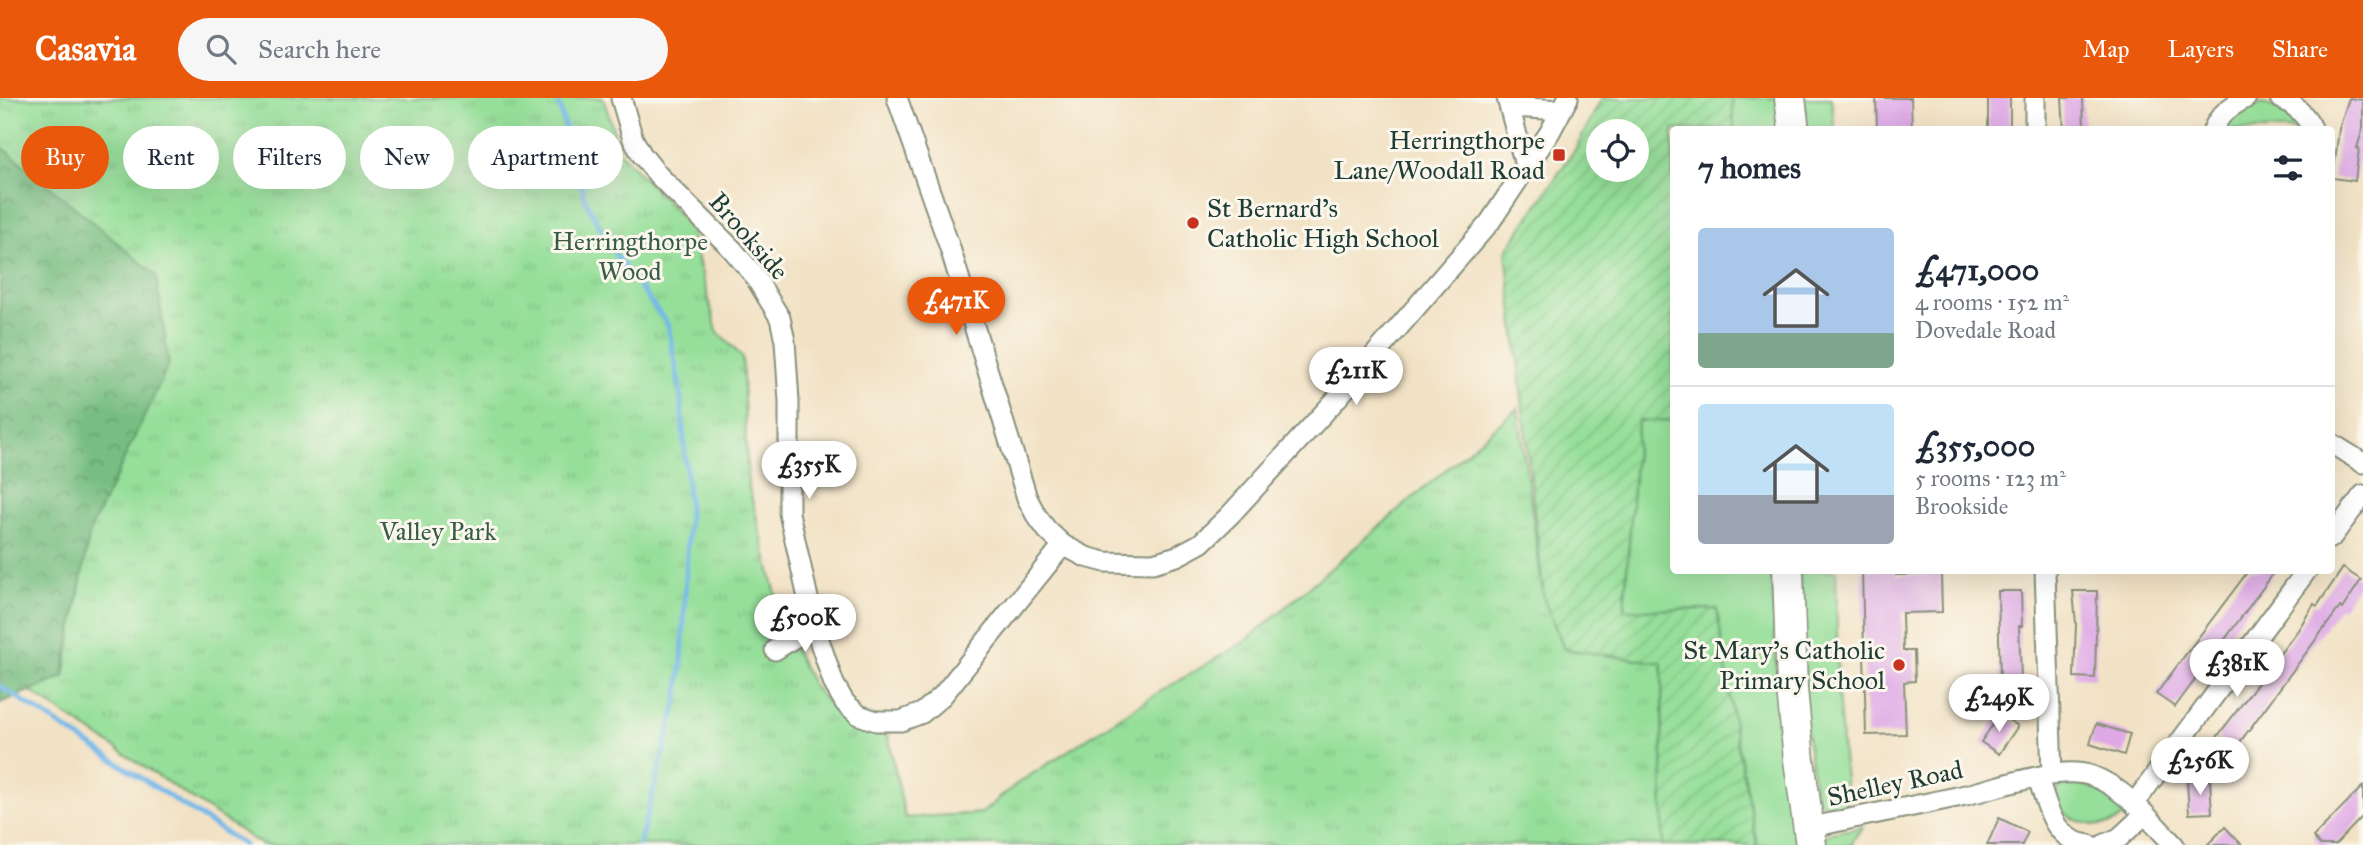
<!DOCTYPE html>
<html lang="en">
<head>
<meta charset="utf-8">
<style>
	body { margin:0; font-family:"IM FELL Great Primer",serif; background:#f6f6f7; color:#1f2937; height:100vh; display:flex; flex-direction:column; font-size:26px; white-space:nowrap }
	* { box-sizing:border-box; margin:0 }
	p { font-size:23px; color:#747a83 }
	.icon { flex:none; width:38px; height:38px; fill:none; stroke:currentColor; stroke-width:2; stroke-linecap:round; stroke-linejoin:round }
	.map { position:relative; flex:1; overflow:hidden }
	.panel { position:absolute; left:1670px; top:28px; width:665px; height:448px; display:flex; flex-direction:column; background:#fff; border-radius:7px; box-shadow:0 7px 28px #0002 }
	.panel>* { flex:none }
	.guide { position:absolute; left:21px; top:28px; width:665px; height:63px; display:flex; gap:14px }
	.buttons { position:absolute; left:1586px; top:21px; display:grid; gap:14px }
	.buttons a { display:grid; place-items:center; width:63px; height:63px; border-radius:50%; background:#fff; box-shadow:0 7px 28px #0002; font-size:35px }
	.price { position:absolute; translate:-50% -60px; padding:0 16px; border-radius:24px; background:#fff; color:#222; font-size:23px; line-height:46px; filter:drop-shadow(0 2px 4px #0008) }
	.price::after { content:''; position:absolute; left:50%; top:42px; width:21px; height:16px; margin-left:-10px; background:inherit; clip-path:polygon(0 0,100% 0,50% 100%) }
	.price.on { background:#ea580c; color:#fff }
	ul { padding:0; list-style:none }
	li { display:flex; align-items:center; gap:21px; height:175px; padding:0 28px }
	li+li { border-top:2px solid #e0e1e3 }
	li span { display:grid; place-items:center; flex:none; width:196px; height:140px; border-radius:7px; color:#555 }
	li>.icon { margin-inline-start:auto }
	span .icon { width:84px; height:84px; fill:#fffc; stroke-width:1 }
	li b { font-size:30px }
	h2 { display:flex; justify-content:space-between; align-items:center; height:84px; padding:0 28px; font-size:30px }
	.pill { padding:0 24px; border-radius:32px; background:#fff; box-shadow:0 7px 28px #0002; font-size:24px; line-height:63px }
	.pill.on { background:#ea580c; color:#fff }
	header { display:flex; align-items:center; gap:42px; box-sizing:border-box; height:98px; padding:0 35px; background:#ea580c; color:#fff }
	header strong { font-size:33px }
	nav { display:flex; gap:38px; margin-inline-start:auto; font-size:24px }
	.search { width:490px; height:63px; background:#f6f6f7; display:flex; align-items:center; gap:18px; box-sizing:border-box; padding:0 24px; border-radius:38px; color:#747a83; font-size:26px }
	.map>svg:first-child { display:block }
</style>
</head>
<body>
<header>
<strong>Casavia</strong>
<div class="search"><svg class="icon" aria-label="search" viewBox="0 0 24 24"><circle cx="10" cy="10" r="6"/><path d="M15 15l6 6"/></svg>Search here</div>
<nav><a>Map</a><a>Layers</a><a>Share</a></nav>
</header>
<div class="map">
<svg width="2363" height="747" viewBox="0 0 2363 747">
	<defs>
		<pattern id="forest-crowns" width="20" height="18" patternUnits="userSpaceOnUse" patternTransform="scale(1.75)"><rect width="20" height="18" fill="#78be82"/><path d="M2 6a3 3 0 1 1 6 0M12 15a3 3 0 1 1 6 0" fill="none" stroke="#629c6b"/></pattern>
		<pattern id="park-tufts" width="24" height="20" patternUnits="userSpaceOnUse" patternTransform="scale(1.75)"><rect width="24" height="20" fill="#96df9a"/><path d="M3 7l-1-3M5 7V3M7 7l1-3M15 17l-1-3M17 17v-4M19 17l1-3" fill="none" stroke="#81c085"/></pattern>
		<pattern id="garden-furrows" width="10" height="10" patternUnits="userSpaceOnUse" patternTransform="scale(1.75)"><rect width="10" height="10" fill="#96df9a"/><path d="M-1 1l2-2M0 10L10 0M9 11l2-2" fill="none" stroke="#81c085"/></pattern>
	</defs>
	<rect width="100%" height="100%" fill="#fbf7ec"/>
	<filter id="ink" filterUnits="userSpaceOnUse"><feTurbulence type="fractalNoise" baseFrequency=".0143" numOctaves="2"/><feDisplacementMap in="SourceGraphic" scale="14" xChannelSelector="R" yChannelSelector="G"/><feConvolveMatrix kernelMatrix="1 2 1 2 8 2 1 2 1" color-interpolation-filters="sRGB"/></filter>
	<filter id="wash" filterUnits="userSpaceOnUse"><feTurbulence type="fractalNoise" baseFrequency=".00686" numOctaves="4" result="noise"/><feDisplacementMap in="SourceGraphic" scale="28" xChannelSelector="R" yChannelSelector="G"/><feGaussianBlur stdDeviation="1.57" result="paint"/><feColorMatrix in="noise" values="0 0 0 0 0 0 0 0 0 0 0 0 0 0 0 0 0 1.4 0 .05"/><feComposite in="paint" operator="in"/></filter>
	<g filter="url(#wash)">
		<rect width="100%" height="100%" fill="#f2e2c5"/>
		<!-- grass -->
		<g fill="#96df9a" stroke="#5a8e67" stroke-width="2">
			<path d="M1732,0H1777L1778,31H1734Z"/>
			<path d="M1804,0H1831L1835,31H1807Z"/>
			<path d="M2261,6C2280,9 2292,16 2304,32H2224C2231,16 2244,10 2261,6Z"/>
			<path d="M1638,322H1673V472L1772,473C1774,565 1783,656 1797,747H1757L1735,635L1624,513Z"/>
			<path d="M1800,473H1836L1838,594L1847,707C1832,710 1826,711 1816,699L1806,632Z"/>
			<path d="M2068,684C2088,685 2116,698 2125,716C2103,747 2024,706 2068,684Z"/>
			<path d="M1863,729L1854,740L1852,747H1822L1824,739L1831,735Z"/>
		</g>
		<!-- forest -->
		<path fill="url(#forest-crowns)" stroke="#4c7e5b" stroke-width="2" d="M0,47L156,177L169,267L90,433L63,579L0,605Z"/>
		<!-- park -->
		<path fill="url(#park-tufts)" stroke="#5a8e67" stroke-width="2" d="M0,0H603L621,56L689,127L717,233L742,259L748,386L785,532L813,588L847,626L888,637L905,720L982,715L1015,687L1148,601L1247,542L1518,310L1544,502L1662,564L1663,747H262L30,593L64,579L90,433L169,266L156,177L0,47Z"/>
		<!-- garden -->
		<path fill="url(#garden-furrows)" stroke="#5a8e67" stroke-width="2" fill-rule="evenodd" d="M1602,0H1732L1734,31L1673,32V322L1638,323L1624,512L1717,511L1735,635L1757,747H1663L1662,565L1564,551L1544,502L1506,153L1576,50ZM1598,33H1636V72H1598Z"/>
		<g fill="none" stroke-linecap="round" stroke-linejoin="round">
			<!-- stream -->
			<g stroke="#73b8e9" stroke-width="5">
				<path d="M557,0L586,104L617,159L668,227L680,291L689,411L682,563L677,604L639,747"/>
				<path d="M0,588L244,747"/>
			</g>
		</g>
		<g id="blocks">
			<!-- building -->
			<g fill="#dea9e6">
				<path d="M1876,0H1911L1912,32L1877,31Z"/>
				<rect x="1988" y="0" width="22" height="32"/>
				<path d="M2062,0H2083L2084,32H2064Z"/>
				<path d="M2349,0L2363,2V30L2357,50H2359L2355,83L2333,80L2339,31Z"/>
				<path d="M2343,470L2361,482L2342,511L2340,509L2234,652L2217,639L2298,532L2314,506L2317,508Z"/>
				<path d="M1862,472H1896V477L1941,476L1942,514L1902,515L1903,553H1914L1915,583L1904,584L1906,636L1866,637Z"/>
				<path d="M2249,472H2276L2175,609L2156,596Z"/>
				<path d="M1998,493H2021L2022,528H2019L2021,582L2000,583Z"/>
				<path d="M2073,493H2097L2095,580L2074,579L2076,526Z"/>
				<path d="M2000,616L2018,628L1999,656L1981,644Z"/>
				<path d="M2096,626L2130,636L2124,657L2090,646Z"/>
				<path d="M2210,682L2212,715L2189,716L2187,683Z"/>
				<path d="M2363,688V718L2335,747H2320L2313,739Z"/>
				<path d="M1999,720L2028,734L2022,747H1987Z"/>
				<path d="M2225,729L2242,747H2207Z"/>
			</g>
		</g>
	</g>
	<g filter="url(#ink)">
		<use href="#blocks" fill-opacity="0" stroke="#88907c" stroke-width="2"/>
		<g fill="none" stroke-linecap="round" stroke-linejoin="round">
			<defs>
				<g id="street">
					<path d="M621,0L633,41L642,57L658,77L732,151L754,177L780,220L785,243L789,303V415L814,527L834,586L845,605L859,617L876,623H901L922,615L942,598L1063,447"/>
					<path d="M897,0L950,150L1027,400L1036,417L1047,432L1063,447L1086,459L1105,464L1153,465L1177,458L1201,445L1230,417L1333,305L1490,124L1550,34L1568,0"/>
					<path d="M1507,0L1526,71"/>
					<path d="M2035,0V32"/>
					<path d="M2280,0C2295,7 2306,16 2313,32"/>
					<path d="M1510,9L1561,12"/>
					<path d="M2213,32C2219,16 2231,8 2246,0"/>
					<path d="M2331,345L2363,365"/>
					<path d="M2331,440L2363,397"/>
					<path d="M2045,472L2052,677"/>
					<path d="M775,552L814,527"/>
					<path d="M2038,680C2048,709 2053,743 2089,747"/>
					<path d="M2134,706L2307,472"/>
					<path d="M1809,730C1859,718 1911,709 1961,698C1996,691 2059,666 2092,678C2125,690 2151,723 2174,747"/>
					<path d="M2103,747L2119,740L2144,717"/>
				</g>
				<g id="primary">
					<path d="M1790,0L1794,32"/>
					<path d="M1788,472L1792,591L1799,662L1811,747"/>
				</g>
			</defs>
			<!-- street casing -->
			<use href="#street" stroke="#88907c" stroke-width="23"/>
			<!-- primary casing -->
			<use href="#primary" stroke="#88907c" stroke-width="33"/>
			<!-- street -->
			<use href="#street" stroke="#fff" stroke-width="19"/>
			<!-- primary -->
			<use href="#primary" stroke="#fff" stroke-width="30"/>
		</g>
	</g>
	<!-- markers -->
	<g fill="#c8321e" stroke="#fbf7ec" stroke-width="2.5">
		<rect x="1552" y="50" width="14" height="14" rx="3.5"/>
		<circle cx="1193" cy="125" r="7"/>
		<circle cx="1899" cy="567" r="7"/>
	</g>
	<g text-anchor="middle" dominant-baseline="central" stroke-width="6" stroke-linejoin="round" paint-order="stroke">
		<!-- poi labels -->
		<g font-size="26" fill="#1f3d34" stroke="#fbf7ec" text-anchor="end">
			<text x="1545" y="42">Herringthorpe<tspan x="1545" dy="30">Lane/Woodall Road</tspan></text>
			<text x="1207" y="110" text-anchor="start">St Bernard's<tspan x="1207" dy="30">Catholic High School</tspan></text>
			<text x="1885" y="552">St Mary's Catholic<tspan x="1885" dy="30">Primary School</tspan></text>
		</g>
		<!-- street labels -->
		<g font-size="26" fill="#1f3d34" stroke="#fbf7ec">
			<text transform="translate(749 138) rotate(49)">Brookside</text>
			<text transform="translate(1895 685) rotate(-12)">Shelley Road</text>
		</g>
		<!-- park labels -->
		<g font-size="26" fill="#375d48" stroke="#fbf7ec">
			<text x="630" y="143">Herringthorpe<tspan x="630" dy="30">Wood</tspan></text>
			<text x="438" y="433">Valley Park</text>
		</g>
	</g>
</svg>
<div class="buttons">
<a><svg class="icon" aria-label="locate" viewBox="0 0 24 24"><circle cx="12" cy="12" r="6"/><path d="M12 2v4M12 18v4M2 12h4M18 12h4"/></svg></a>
</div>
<b class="price on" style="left:956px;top:239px">£471K</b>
<b class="price" style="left:1356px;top:309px">£211K</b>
<b class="price" style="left:809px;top:403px">£355K</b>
<b class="price" style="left:805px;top:556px">£500K</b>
<b class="price" style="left:2237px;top:601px">£381K</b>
<b class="price" style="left:1999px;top:636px">£249K</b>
<b class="price" style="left:2200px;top:699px">£256K</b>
<div class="guide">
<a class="pill on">Buy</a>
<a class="pill">Rent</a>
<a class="pill">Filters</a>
<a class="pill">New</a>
<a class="pill">Apartment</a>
</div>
<section class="panel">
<h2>7 homes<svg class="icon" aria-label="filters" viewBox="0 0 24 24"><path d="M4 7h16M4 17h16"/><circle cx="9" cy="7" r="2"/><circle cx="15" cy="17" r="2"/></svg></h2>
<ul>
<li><span style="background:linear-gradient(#a9c7e8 75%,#7fa58c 0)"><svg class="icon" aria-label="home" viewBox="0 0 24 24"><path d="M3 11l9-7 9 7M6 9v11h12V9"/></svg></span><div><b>£471,000</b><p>4 rooms · 152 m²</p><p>Dovedale Road</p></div></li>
<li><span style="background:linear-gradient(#bfe0f5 65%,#9aa5b1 0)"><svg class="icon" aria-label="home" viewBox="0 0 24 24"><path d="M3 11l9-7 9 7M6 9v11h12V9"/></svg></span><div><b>£355,000</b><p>5 rooms · 123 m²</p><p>Brookside</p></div></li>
</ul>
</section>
</div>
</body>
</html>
